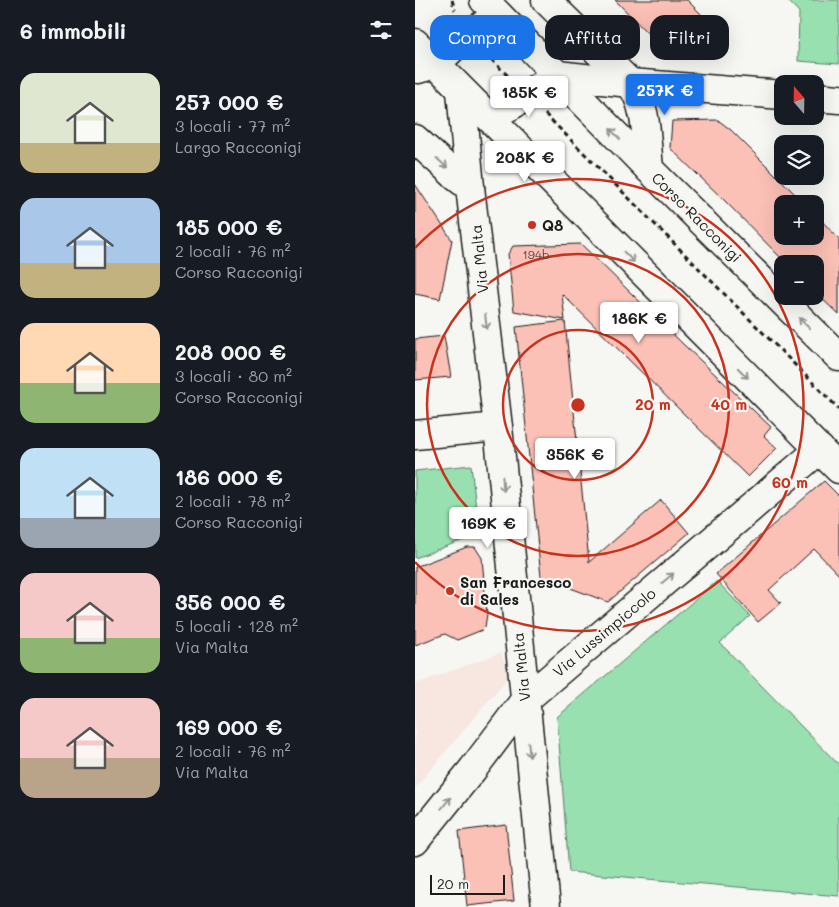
<!DOCTYPE html>
<html lang="it">
<head>
<meta charset="utf-8">
<style>
	body { margin:0; font-family:Mali,sans-serif; background:#242831; color:#f1f3f6; height:100vh; display:flex; flex-direction:column; font-size:19px; white-space:nowrap }
	* { box-sizing:border-box; margin:0 }
	p { font-size:16px; color:#9ea1a6 }
	.icon { flex:none; width:28px; height:28px; fill:none; stroke:currentColor; stroke-width:2; stroke-linecap:round; stroke-linejoin:round }
	.map { position:relative; flex:1; overflow:hidden }
	.drawer { display:flex; flex-direction:column; background:#171b24; width:415px }
	.drawer>* { flex:none }
	.guide { position:absolute; left:15px; top:15px; width:334px; height:45px; display:flex; gap:10px }
	.needle { width:32px; rotate:340deg }
	.buttons { position:absolute; left:359px; top:75px; display:grid; gap:10px }
	.buttons a { display:grid; place-items:center; width:50px; height:50px; border-radius:10px; background:#171b24; box-shadow:0 5px 20px #0002; font-size:25px }
	.scale { position:absolute; left:15px; bottom:12px; width:75px; box-sizing:border-box; padding-left:5px; border:2px solid #1c1c1c; border-top:0; font-size:14px; line-height:18px; white-space:nowrap; color:#1c1c1c; -webkit-text-stroke:4px #f6f6f2; paint-order:stroke }
	.price { position:absolute; translate:-50% -42px; padding:0 11px; border-radius:5px; background:#fff; color:#222; font-size:16px; line-height:32px; filter:drop-shadow(0 1px 2px #0008) }
	.price::after { content:''; position:absolute; left:50%; top:30px; width:15px; height:11px; margin-left:-8px; background:inherit; clip-path:polygon(0 0,100% 0,50% 100%) }
	.price.active { background:#1a73e8; color:#fff }
	ul { padding:0; list-style:none }
	li { display:flex; align-items:center; gap:15px; height:125px; padding:0 20px }
	li span { display:grid; place-items:center; flex:none; width:140px; height:100px; border-radius:15px; color:#555 }
	li>.icon { margin-inline-start:auto }
	span .icon { width:60px; height:60px; fill:#fffc; stroke-width:1 }
	li b { font-size:21px }
	h2 { display:flex; justify-content:space-between; align-items:center; height:60px; padding:0 20px; font-size:21px }
	.pill { padding:0 18px; border-radius:15px; background:#171b24; box-shadow:0 5px 20px #0002; font-size:18px; line-height:45px }
	.pill.active { background:#1a73e8; color:#fff }
	main { display:flex; flex:1; min-height:0 }
	.map>svg:first-child { display:block }
</style>
</head>
<body>
<main>
<section class="drawer">
<h2>6 immobili<svg class="icon" aria-label="filters" viewBox="0 0 24 24"><path d="M4 7h16M4 17h16"/><circle cx="9" cy="7" r="2"/><circle cx="15" cy="17" r="2"/></svg></h2>
<ul>
<li><span style="background:linear-gradient(#dfe7d0 70%,#c2b280 0)"><svg class="icon" aria-label="home" viewBox="0 0 24 24"><path d="M3 11l9-7 9 7M6 9v11h12V9"/></svg></span><div><b>257 000 €</b><p>3 locali · 77 m²</p><p>Largo Racconigi</p></div></li>
<li><span style="background:linear-gradient(#a9c7e8 65%,#c2b280 0)"><svg class="icon" aria-label="home" viewBox="0 0 24 24"><path d="M3 11l9-7 9 7M6 9v11h12V9"/></svg></span><div><b>185 000 €</b><p>2 locali · 76 m²</p><p>Corso Racconigi</p></div></li>
<li><span style="background:linear-gradient(#ffd9b3 60%,#8fb573 0)"><svg class="icon" aria-label="home" viewBox="0 0 24 24"><path d="M3 11l9-7 9 7M6 9v11h12V9"/></svg></span><div><b>208 000 €</b><p>3 locali · 80 m²</p><p>Corso Racconigi</p></div></li>
<li><span style="background:linear-gradient(#bfe0f5 70%,#9aa5b1 0)"><svg class="icon" aria-label="home" viewBox="0 0 24 24"><path d="M3 11l9-7 9 7M6 9v11h12V9"/></svg></span><div><b>186 000 €</b><p>2 locali · 78 m²</p><p>Corso Racconigi</p></div></li>
<li><span style="background:linear-gradient(#f6c9c9 65%,#8fb573 0)"><svg class="icon" aria-label="home" viewBox="0 0 24 24"><path d="M3 11l9-7 9 7M6 9v11h12V9"/></svg></span><div><b>356 000 €</b><p>5 locali · 128 m²</p><p>Via Malta</p></div></li>
<li><span style="background:linear-gradient(#f6c9c9 60%,#b9a48a 0)"><svg class="icon" aria-label="home" viewBox="0 0 24 24"><path d="M3 11l9-7 9 7M6 9v11h12V9"/></svg></span><div><b>169 000 €</b><p>2 locali · 76 m²</p><p>Via Malta</p></div></li>
</ul>
</section>
<div class="map">
<svg width="424" height="907" viewBox="0 0 424 907">
	<rect width="100%" height="100%" fill="#f6f6f2"/>
	<filter id="ink" filterUnits="userSpaceOnUse"><feTurbulence type="fractalNoise" baseFrequency=".02" numOctaves="2"/><feDisplacementMap in="SourceGraphic" scale="10" xChannelSelector="R" yChannelSelector="G"/><feConvolveMatrix kernelMatrix="1 2 1 2 8 2 1 2 1" color-interpolation-filters="sRGB"/></filter>
	<g filter="url(#ink)">
		<!-- built -->
		<path fill="#f8e6e0" d="M86,653L94,676L0,788V684Z"/>
		<!-- green -->
		<g fill="#98e0af" stroke="#5a7e66">
			<path d="M372,0H424V64L383,61L384,12Z"/>
			<path d="M56,465L64,534L0,558V471Z"/>
			<path d="M302,581L335,616L305,643L424,765V896L154,872L142,717Z"/>
		</g>
		<!-- building -->
		<g fill="#fbc0b6" stroke="#1c1c1c">
			<path d="M200,0H272L287,15L250,51Z"/>
			<path d="M303,120L316,130L390,204H368V236H400V214L424,239V315L400,292V264H372L308,199L255,148L257,121Z"/>
			<path d="M0,184L37,240L25,299L0,294Z"/>
			<path d="M166,244L269,345L356,427L349,436L362,448L333,477L147,294L150,320L99,311L93,254L98,246Z"/>
			<path d="M150,321L174,562L246,500L274,533L193,602L126,577L101,327Z"/>
			<path d="M29,336L36,377L0,380V339Z"/>
			<path d="M409,481L424,496V575L399,549L354,590L366,603L343,622L301,574Z"/>
			<path d="M52,547H60L67,558L72,614L70,627L67,630L42,640L30,634L0,645V567Z"/>
			<path d="M91,825L99,901L52,906L44,831Z"/>
		</g>
		<g fill="none" stroke-linecap="round" stroke-linejoin="round">
			<defs>
				<g id="minor">
					<path d="M69,0L234,169L424,357"/>
					<path d="M131,0L215,83C233,106 231,141 234,169"/>
					<path d="M0,43L424,469"/>
					<path d="M3,69L21,64L51,35L84,16"/>
					<path d="M142,75L215,83L368,95"/>
					<path d="M46,91L55,187L83,427L131,907"/>
					<path d="M400,97L424,99"/>
					<path d="M71,114C97,112 119,87 142,75"/>
					<path d="M0,139L44,179L55,187"/>
					<path d="M0,435L83,427"/>
					<path d="M0,841L58,769L110,700L405,449"/>
				</g>
			</defs>
			<!-- minor casing -->
			<use href="#minor" stroke="#1c1c1c" stroke-width="31"/>
			<!-- path -->
			<g stroke="#1c1c1c" stroke-width="3" stroke-dasharray="5 4" stroke-linecap="butt">
				<path d="M37,0L40,10"/>
				<path d="M70,53L94,77"/>
				<path d="M130,114L424,409"/>
			</g>
			<!-- minor -->
			<use href="#minor" stroke="#f6f6f2" stroke-width="28"/>
		</g>
		<!-- one-way arrows -->
		<defs><path id="oneway-shaft" d="M-6 0H5M1.5-3L5.5 0L1.5 3" fill="none" stroke-width="1.6" stroke-linecap="round" stroke-linejoin="round" transform="scale(1.25)"/></defs>
		<g stroke="#949492">
			<use href="#oneway-shaft" transform="translate(200 134) rotate(-134)"/>
			<use href="#oneway-shaft" transform="translate(27 163) rotate(42)"/>
			<use href="#oneway-shaft" transform="translate(214 257) rotate(45)"/>
			<use href="#oneway-shaft" transform="translate(71 322) rotate(84)"/>
			<use href="#oneway-shaft" transform="translate(389 323) rotate(-135)"/>
			<use href="#oneway-shaft" transform="translate(328 373) rotate(45)"/>
			<use href="#oneway-shaft" transform="translate(88 484) rotate(85)"/>
			<use href="#oneway-shaft" transform="translate(253 578) rotate(-40)"/>
			<use href="#oneway-shaft" transform="translate(114 750) rotate(85)"/>
			<use href="#oneway-shaft" transform="translate(31 803) rotate(-51)"/>
		</g>
	</g>
	<!-- distance rings -->
	<g fill="none" stroke="#c8321e" stroke-width="2.5">
		<circle cx="163" cy="405" r="75"/>
		<circle cx="163" cy="405" r="151"/>
		<path d="M0 248A226 226 0 1 1 0 562"/>
	</g>
	<!-- markers -->
	<g fill="#c8321e" stroke="#f6f6f2" stroke-width="2">
		<circle cx="117" cy="225" r="5"/>
		<circle cx="35" cy="591" r="5"/>
	</g>
	<g text-anchor="middle" dominant-baseline="central" stroke-width="4.5" stroke-linejoin="round" paint-order="stroke">
		<!-- number labels -->
		<g font-size="12" fill="#544542">
			<text x="121" y="254">194b</text>
		</g>
		<!-- street labels -->
		<g font-size="15" fill="#1c1c1c" stroke="#f6f6f2">
			<text transform="translate(282 217) rotate(45)">Corso Racconigi</text>
			<text transform="translate(64 259) rotate(-96)">Via Malta</text>
			<text transform="translate(189 632) rotate(-40)">Via Lussimpiccolo</text>
			<text transform="translate(106 667) rotate(-96)">Via Malta</text>
		</g>
		<!-- poi labels -->
		<g font-size="15" font-weight="bold" fill="#1c1c1c" stroke="#f6f6f2" text-anchor="start">
			<text x="127" y="225">Q8</text>
			<text x="45" y="582">San Francesco<tspan x="45" dy="17">di Sales</tspan></text>
		</g>
	</g>
	<circle cx="163" cy="405" r="8" fill="#c8321e" stroke="#f6f6f2" stroke-width="2.5"/>
	<g font-size="15" text-anchor="middle" font-weight="bold" fill="#c8321e" stroke="#f6f6f2" stroke-width="4.5" stroke-linejoin="round" paint-order="stroke">
		<text x="238" y="410">20 m</text>
		<text x="314" y="410">40 m</text>
		<text x="375" y="488">60 m</text>
	</g>
</svg>
<div class="buttons">
<a><svg class="needle" viewBox="-14 -14 28 28"><path d="M0-13l5 13h-10z" fill="#e53935"/><path d="M0 13l5-13h-10z" fill="#9ea1a6"/></svg></a>
<a><svg class="icon" aria-label="layers" viewBox="0 0 24 24"><path d="M12 4l9 5-9 5-9-5zM3 14l9 5 9-5"/></svg></a>
<a>+</a>
<a>−</a>
</div>
<div class="scale">20 m</div>
<b class="price active" style="left:250px;top:116px">257K €</b>
<b class="price" style="left:114px;top:118px">185K €</b>
<b class="price" style="left:110px;top:183px">208K €</b>
<b class="price" style="left:224px;top:344px">186K €</b>
<b class="price" style="left:160px;top:480px">356K €</b>
<b class="price" style="left:73px;top:549px">169K €</b>
<div class="guide">
<a class="pill active">Compra</a>
<a class="pill">Affitta</a>
<a class="pill">Filtri</a>
</div>
</div>
</main>
</body>
</html>
